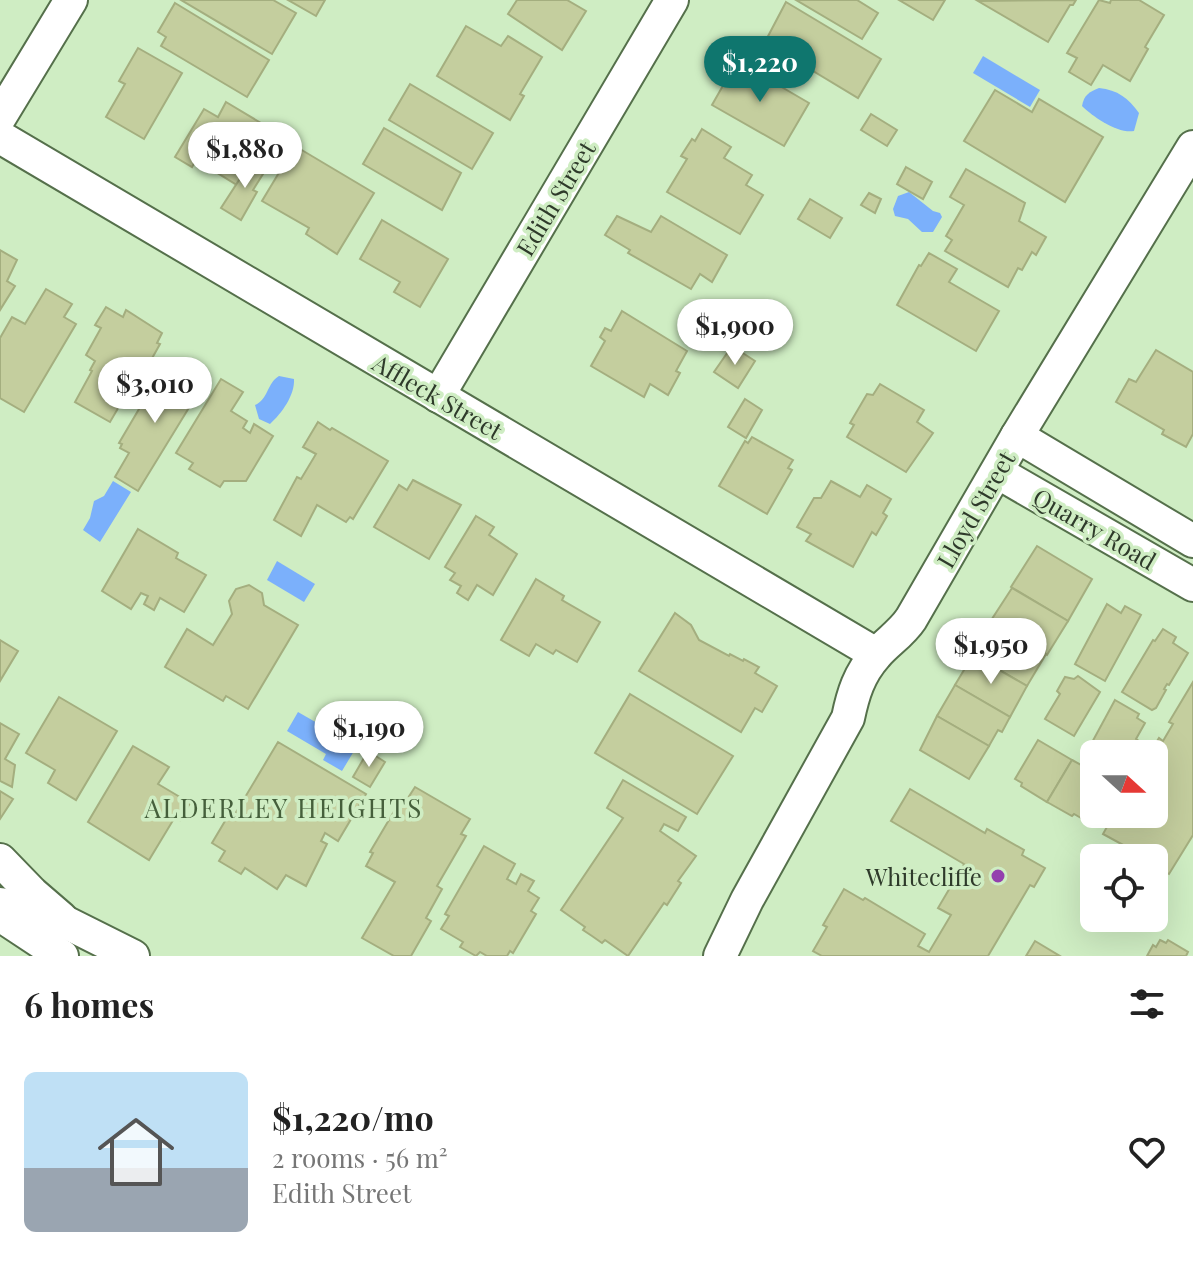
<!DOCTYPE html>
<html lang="en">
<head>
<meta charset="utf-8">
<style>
	body { margin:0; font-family:"Playfair Display",serif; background:#f6f6f6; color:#222; height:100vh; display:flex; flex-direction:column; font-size:30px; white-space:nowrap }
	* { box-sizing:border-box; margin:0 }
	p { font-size:26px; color:#767676 }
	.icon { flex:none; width:44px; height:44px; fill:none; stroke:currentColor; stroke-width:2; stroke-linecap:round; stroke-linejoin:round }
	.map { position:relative; height:956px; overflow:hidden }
	.side { display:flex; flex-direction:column; background:#fff; flex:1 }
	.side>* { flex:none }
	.needle { width:52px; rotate:111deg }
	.tools { position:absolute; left:1080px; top:740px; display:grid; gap:16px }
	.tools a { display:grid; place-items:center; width:88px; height:88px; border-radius:12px; background:#fff; box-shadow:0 8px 32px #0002; font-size:40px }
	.price { position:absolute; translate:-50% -68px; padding:0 18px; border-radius:28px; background:#fff; color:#222; font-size:26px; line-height:52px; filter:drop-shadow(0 2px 4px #0008) }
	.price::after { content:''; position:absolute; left:50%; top:48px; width:24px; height:18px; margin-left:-12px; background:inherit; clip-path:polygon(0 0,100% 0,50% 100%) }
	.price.active { background:#0f766e; color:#fff }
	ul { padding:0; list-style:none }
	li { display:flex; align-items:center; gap:24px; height:200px; padding:0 24px }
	li span { display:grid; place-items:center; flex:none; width:224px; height:160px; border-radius:12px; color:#555 }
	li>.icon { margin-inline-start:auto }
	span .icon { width:96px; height:96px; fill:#fffc; stroke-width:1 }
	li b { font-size:34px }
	h2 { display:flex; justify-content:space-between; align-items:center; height:96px; padding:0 24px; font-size:34px }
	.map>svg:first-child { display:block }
</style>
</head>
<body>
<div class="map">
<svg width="1193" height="956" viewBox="0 0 1193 956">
	<rect width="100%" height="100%" fill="#cfedc3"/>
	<!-- water -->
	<g fill="#7bb0fb">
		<path d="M983,56L1040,90L1030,107L973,73Z"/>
		<path d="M1099,88C1118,90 1128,98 1139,113L1134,131C1118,134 1093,117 1082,106C1084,95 1089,92 1099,88Z"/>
		<path d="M909,192L933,211L940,213L942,217L933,232H922L908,219L895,216L893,209L898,196Z"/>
		<path d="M279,376L294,379C295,395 282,413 270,424L259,419L255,405C268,400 267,383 279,376Z"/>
		<path d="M113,481L131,492L100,542L83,530L90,518L94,501L104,496Z"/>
		<path d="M277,561L315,584L304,602L267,580Z"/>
		<path d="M298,712L357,746L342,771L323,760L326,754L287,731Z"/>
	</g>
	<!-- building -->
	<g fill="#c4ce9e" stroke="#a4ae7f" stroke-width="2">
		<path d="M181,0H273L296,13L272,54Z"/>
		<path d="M288,0H325L316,16Z"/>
		<path d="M517,0H567L586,11L562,50L508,14Z"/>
		<path d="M796,0H857L878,13L862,39Z"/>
		<path d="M899,0H945L933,20Z"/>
		<path d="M1076,0L1073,5H1070L1048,42L978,1Z"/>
		<path d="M1099,0L1110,3L1111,0H1139L1164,15L1145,47L1148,49L1130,81L1103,65L1091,85L1069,72L1077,58L1067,53Z"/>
		<path d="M786,2L881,59L858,98L765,42Z"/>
		<path d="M175,3L269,60L247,97L161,46L166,37L158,32Z"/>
		<path d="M466,26L501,46L508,36L542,57L520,94L524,96L510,120L437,76Z"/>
		<path d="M138,48L182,73L144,139L106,117L125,84L119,81Z"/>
		<path d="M737,61L809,103L784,146L712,105Z"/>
		<path d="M410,84L493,133L472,169L389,120Z"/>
		<path d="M995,90L1032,112L1039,99L1103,137L1065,202L964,141Z"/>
		<path d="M226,102L271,129L237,185L196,160L192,167L175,157L204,109L218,117Z"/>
		<path d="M871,114L897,130L887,146L861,130Z"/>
		<path d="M384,128L461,173L442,210L363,164Z"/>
		<path d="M702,129L731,147L724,158L752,175L746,185L763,195L740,234L667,192L687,159L681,156L692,139L695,141Z"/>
		<path d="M295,146L374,193L337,254L306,234L309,228L262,201Z"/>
		<path d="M254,157L268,166L253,190L257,192L241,220L221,208Z"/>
		<path d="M906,167L932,182L923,199L897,184Z"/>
		<path d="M966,169L1025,203L1019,221L1046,237L1036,255L1032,252L1022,270L1018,268L1008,287L945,251L952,240L946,236L964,205L950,197Z"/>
		<path d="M869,193L881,199L875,213L861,205Z"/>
		<path d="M810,199L842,218L830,238L798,219Z"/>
		<path d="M617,216L651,232L661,216L727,255L712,282L700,274L691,289L628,253L630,250L605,235Z"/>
		<path d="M382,220L448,259L420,307L394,292L400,282L360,259Z"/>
		<path d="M0,250L17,260L7,281L15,286L0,310Z"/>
		<path d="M929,253L957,269L949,282L999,311L976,351L897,305L919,265L921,266Z"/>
		<path d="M46,289L72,304L64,317L76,324L24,412L0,398V338L12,317L25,324Z"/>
		<path d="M760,305L784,320L769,347L744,332Z"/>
		<path d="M106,307L123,317L126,310L162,333L157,343L160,344L131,396L127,393L110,422L75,402L92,371L90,370L95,361L86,355L101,328L95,325Z"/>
		<path d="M622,311L687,351L676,371L680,373L668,395L650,384L644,397L591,366L605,341L600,337L605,328L611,331Z"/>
		<path d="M732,346L755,361L738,388L714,372Z"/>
		<path d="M1156,350L1193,372V434L1186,447L1162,434L1164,430L1116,402L1129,379L1136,382Z"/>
		<path d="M165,365L201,388L138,491L115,477L129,453L120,448L122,444L119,443Z"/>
		<path d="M221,379L243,392L231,411L247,421L243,428L250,433L254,424L273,436L246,481H224L220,487L189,469L193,463L176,453Z"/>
		<path d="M880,384L924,410L917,422L933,433L906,472L847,437L854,425L850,423L867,394L873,395Z"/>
		<path d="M745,399L762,410L746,438L728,427Z"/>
		<path d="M318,422L330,430L332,428L388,461L353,519L350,517L346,522L317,505L301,536L274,520L297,477L301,479L316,454L303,447Z"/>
		<path d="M752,437L793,460L788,468L792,470L767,514L719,486L745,441L748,443Z"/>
		<path d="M413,480L461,505L429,559L374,527L399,485L407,490Z"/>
		<path d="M831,481L860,497L867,485L891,499L883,513L887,516L876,535L872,532L853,567L806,541L811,534L797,527L814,498H821Z"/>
		<path d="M476,516L494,527L489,535L517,554L493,595L477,585L468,600L457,593L461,586L450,580L455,573L445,567Z"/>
		<path d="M138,529L178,553L176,558L206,575L184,612L160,598L154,610L144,604L148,596L141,593L131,609L102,591Z"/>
		<path d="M1037,546L1092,579L1068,621L1011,587Z"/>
		<path d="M536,579L564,596L562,600L600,622L577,662L556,650L553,654L536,644L529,656L501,640Z"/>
		<path d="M249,585L262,593L264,605L298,625L248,709L226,696L223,701L165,667L187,629L213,645L232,614L229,601L236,589Z"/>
		<path d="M1012,588L1068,621L1047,655L990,622Z"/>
		<path d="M1107,604L1121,613L1125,606L1141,615L1105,681L1075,664Z"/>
		<path d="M675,613L691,625L699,640L729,656L730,654L743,661L744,659L759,667L755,673L777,686L762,712L755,708L741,732L639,671Z"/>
		<path d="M993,624L1046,654L1027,686L972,654Z"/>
		<path d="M1163,629L1176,637L1173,643L1188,653L1169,685L1167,684L1164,689L1166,690L1156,708L1152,710L1122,692L1153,640L1155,641Z"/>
		<path d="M0,640L18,651L0,681Z"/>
		<path d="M973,655L1027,686L1010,717L955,685Z"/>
		<path d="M1078,676L1100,692L1074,736L1045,719L1060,694L1057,691L1065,677L1074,679Z"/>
		<path d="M1193,682V835L1169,874L1154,865V858H1147L1103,834L1114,814H1154V754H1149L1159,738L1163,741L1173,724L1169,722Z"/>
		<path d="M955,685L1010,717L1002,732L998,730L989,746L937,716Z"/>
		<path d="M630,694L733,756L697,814L595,753Z"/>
		<path d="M59,697L117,731L76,800L48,783L55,770L26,753Z"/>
		<path d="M1115,700L1139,714L1137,718L1145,723L1136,739L1139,741L1132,754H1104L1090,746Z"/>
		<path d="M937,716L989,746L969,779L920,750Z"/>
		<path d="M0,723L19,734L5,759L15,765L12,787L0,781Z"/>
		<path d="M1038,740L1072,760L1047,802L1021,786L1022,783L1015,779Z"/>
		<path d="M278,742L366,794L338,841L325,833L321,841L327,844L306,886L286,875L277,889L245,868L241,874L219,861L225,851L212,843L231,811L235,814Z"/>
		<path d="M133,746L169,767L158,784L190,803L180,820L175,817L149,860L88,822Z"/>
		<path d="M368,751L385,762L370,787L353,777Z"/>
		<path d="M1072,760L1094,772V795L1081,818L1074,814L1072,816L1047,802Z"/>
		<path d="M623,780L686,817L678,831L664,824L660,831L696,856L678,881L681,883L667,905L664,903L628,956L605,940L602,943L592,936L583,930L585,927L561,910L623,818L607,808Z"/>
		<path d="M415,787L470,819L461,834L466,836L437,886L442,889L426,918L431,921L411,956H394L362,938L395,882L366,866L373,853L370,852L396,808L398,809L403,800L406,801Z"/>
		<path d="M910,789L985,833L987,829L1024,850L1022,855L1045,868L1034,887L1030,885L988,956H822L813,951L827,927L823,925L844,889L863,900L865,898L925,934L918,946L929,952L951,915L938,908L964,864L891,821Z"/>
		<path d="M0,791L13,799L0,819Z"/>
		<path d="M484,846L515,864L507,879L516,884L521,874L534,881L528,891L539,898L531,911L536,914L513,953L510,951L507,956H487L480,952L476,956L460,947L463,942L441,929L449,916L445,914Z"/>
		<path d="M1160,940L1166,943L1168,940L1188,952L1186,956H1147L1153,945L1156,947Z"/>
		<path d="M1035,941L1060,956H1026Z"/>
	</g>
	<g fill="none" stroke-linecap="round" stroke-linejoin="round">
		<defs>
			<g id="minor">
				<path d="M0,117L71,0"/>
				<path d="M0,137L876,654"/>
				<path d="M438,396L672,0"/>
				<path d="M1017,436L1193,541"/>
				<path d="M997,472L1193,585"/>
				<path d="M0,860L32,893L61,918"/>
				<path d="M0,904L67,923L133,956"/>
				<path d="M0,915L62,956"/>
				<path d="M720,956L747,900L848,718C853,694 859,674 876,655C887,642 901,634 911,619L1017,436L1193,147"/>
			</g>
		</defs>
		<!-- minor casing -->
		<use href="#minor" stroke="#55704b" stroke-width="36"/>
		<!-- minor -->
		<use href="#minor" stroke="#fff" stroke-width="32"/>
	</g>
	<!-- markers -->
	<circle fill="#9440ae" stroke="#cfedc3" stroke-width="3" cx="998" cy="876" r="8"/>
	<g text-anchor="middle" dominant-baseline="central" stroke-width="7" stroke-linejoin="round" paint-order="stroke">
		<!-- street labels -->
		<g font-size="24" fill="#2e3a2a" stroke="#cfedc3">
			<text transform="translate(555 198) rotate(-59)">Edith Street</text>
			<text transform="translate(438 396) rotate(30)">Affleck Street</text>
			<text transform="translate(975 509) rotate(-60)">Lloyd Street</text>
			<text transform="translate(1095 528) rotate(30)">Quarry Road</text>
		</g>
		<!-- poi labels -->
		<g font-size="24" fill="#2e3a2a" stroke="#cfedc3" text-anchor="end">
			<text x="982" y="876">Whitecliffe</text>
		</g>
		<!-- neighbourhood labels -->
		<g font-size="26" letter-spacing="2" fill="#455f3b" stroke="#cfedc3">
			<text x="284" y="807">ALDERLEY HEIGHTS</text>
		</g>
	</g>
</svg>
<div class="tools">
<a><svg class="needle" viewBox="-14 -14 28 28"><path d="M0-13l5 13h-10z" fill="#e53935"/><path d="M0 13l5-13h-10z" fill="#767676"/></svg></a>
<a><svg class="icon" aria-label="locate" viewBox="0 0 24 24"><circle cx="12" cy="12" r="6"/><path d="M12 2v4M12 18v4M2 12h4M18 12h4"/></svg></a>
</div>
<b class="price active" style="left:760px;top:104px">$1,220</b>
<b class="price" style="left:245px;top:190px">$1,880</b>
<b class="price" style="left:735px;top:367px">$1,900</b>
<b class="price" style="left:155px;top:425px">$3,010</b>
<b class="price" style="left:991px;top:686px">$1,950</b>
<b class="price" style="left:369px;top:769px">$1,190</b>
</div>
<section class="side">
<h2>6 homes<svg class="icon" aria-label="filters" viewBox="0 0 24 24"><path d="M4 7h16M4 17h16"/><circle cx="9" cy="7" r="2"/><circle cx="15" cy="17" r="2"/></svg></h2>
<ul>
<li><span style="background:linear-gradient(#bfe0f5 60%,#9aa5b1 0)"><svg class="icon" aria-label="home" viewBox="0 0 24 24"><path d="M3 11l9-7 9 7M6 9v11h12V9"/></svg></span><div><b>$1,220/mo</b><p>2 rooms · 56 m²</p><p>Edith Street</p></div><svg class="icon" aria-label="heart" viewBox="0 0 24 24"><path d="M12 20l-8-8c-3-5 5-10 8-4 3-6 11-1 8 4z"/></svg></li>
</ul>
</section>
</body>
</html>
